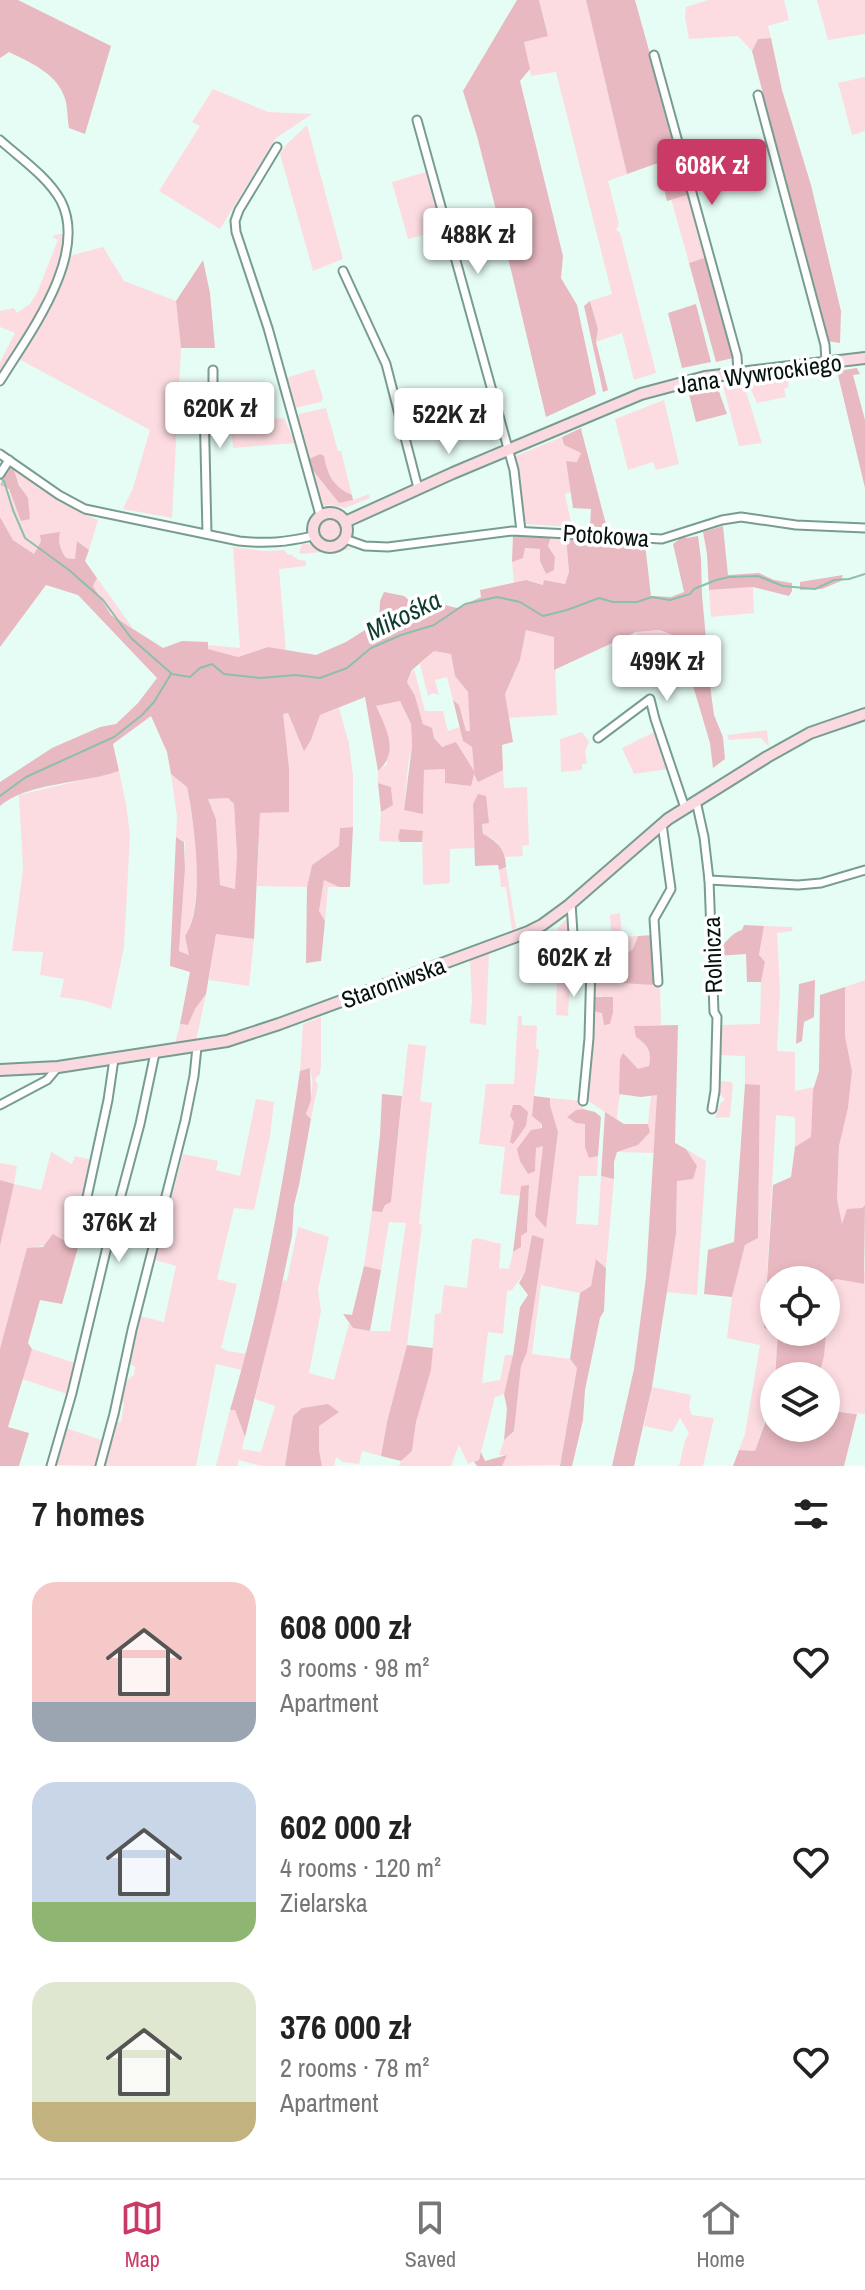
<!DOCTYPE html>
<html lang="en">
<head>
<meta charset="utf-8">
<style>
	body { margin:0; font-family:"Archivo Narrow",sans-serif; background:#f2f2f2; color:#222; height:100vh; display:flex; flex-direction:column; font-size:30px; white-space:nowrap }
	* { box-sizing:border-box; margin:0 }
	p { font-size:26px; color:#767676 }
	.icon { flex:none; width:44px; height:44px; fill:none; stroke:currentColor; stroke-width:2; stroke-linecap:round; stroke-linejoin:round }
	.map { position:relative; height:1466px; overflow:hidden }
	.details { display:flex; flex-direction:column; background:#fff; flex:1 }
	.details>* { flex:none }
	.controls { position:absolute; left:760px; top:1266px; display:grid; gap:16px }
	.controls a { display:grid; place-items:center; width:80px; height:80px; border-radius:50%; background:#fff; box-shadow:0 4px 12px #0003; font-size:40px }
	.price { position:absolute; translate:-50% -68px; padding:0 18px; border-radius:8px; background:#fff; color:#222; font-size:26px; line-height:52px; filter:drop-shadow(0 2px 4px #0008) }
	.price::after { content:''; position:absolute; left:50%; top:48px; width:24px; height:18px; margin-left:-12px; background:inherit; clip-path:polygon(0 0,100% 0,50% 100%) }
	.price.selected { background:#c93b66; color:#fff }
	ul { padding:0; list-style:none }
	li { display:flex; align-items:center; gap:24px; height:200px; padding:0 32px }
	li span { display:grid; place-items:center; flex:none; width:224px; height:160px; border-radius:24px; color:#555 }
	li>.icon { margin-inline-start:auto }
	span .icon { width:96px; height:96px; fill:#fffc; stroke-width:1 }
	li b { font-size:34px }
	h2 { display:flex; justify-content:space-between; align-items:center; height:96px; padding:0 32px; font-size:34px }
	.tabs { display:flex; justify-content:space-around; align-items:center; height:112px; border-top:2px solid #e0e0e0; background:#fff; font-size:22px; color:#767676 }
	.tabs a { display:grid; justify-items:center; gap:4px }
	.tabs .selected { color:#c93b66 }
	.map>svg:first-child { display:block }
</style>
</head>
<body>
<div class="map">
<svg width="865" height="1466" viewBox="0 0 865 1466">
	<rect width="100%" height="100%" fill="#e6fdf5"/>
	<!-- green -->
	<g fill="#fcdce1">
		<path d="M539,0H586L627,174L608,181L619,224L616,230L620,233L656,373L634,380L622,333L596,342L598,329L590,301L612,294L556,72L531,76L524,42L548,35Z"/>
		<path d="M708,0H784L789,20L768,26L771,38L758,39L752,51L738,36L689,39L685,17L686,7Z"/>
		<path d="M817,0H865V34L828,40Z"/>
		<path d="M865,77V131L852,135L838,83Z"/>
		<path d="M213,89L268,112L312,114L276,138L220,229L159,191L200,126L192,122Z"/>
		<path d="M307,125L343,259L313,271L280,154L287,144Z"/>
		<path d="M429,171L445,229L408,239L392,182Z"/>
		<path d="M689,194L707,257L689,263L671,199Z"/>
		<path d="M61,234L66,236C60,287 26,332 0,374V362L15,333L0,327V311L14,308L17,313L30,304L37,293L58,240L53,237L54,235Z"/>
		<path d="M103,247L124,281L176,301L181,348L172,518L123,509L133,488L150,430L19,359L63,274L69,256Z"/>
		<path d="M314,369L323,398L321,402L295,408L286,378Z"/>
		<path d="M759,380H789L788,387L784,389L786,397L757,403L747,381Z"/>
		<path d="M743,382L762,443L739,446L723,386Z"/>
		<path d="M664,400L679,464L656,470L653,462L628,470L615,419Z"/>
		<path d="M326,408L338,451H341L352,495L339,490L327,470L320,454L309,459L297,418L299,414Z"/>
		<path d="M284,418L295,443L233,448L231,422Z"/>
		<path d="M562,437L564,445L581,453L578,462L566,461L571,492L565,494L572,527L523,524L513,457Z"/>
		<path d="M311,468L339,503L353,500L369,494L370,498L345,508L331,505L320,506Z"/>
		<path d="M14,470L76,510L98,520L89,550L78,541L75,559L66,558C60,550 58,543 60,533L41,541L34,554L13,540L0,517V485L8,489L22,521C35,499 20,491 14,470Z"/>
		<circle cx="330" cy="530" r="12"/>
		<path d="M551,536L566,538L569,572L565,584L545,580L543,585L526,580L514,583L512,562L523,557L525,548L540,549V561L546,573L554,569L555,557L548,546Z"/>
		<path d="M302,543C312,543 315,547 324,549C335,552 343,545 353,549L302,554L299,553Z"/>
		<path d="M233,547L264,551L284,550L288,555L290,554L299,560L306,561V566L279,569L286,651L268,647L238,657L207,649V645L240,648Z"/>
		<path d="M97,578L132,627C111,622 103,602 93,585Z"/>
		<path d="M753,587L754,613L711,617L709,590Z"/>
		<path d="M526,629L554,637L557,715L508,718L505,694L520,660Z"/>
		<path d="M660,630L685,640L691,679L663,684L659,678L649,680L636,632Z"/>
		<path d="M434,651L451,654L455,676L468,692L471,731H466L459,705L453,700L447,677L435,680L439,695L433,693L428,696L420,664Z"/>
		<path d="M414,669L425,711H443L448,731L460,727L463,741L472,747L474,772L479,781L503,770L504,788L527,787L529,845L522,846L523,856L506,857L496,841L483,834L482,823L473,804L474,848L450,849V883L423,885L422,831L398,838L400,842L379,841L381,812L393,804L391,787L378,783V771L387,764L376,706L400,701L411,724L412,746L408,765L404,810L423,813L424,770L445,769L446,783L471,786L456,742L442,748L423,724L415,696L407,682Z"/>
		<path d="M339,708L349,744L353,775V827L340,828L339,846L312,865L307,887L257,886L260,812H289V768L282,714L288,713L304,750L311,740L320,715Z"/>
		<path d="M767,730L769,747L761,738L729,740L727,735Z"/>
		<path d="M656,731L668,769L634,774L622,748Z"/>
		<path d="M582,732L589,742L585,751L587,764H582V770L561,772L560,739Z"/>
		<path d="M119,771L126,804L130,835L124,947L111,1009L86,1001L60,997L64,979L40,975L43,952L12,951L23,870L19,795Z"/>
		<path d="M171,774L187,787L195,837L197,880L194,910L189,931L190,955L179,951L185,869V842L176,837L177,816Z"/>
		<path d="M228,798L234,804L237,856L236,889L220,885L216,819L208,799Z"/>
		<path d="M506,867L516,928L512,930L506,887H501L499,870Z"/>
		<path d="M324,880L339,887H328L325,921L319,911Z"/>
		<path d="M620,913L622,937L638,936L620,983L660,985L661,1025L635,1026L651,1056L649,1066C621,1073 619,1096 617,1120L587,1100L592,1011L602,996L593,997V962L591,957L581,951H612L610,915Z"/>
		<path d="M570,914L572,954L589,962H571L568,1016L556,1015L558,928Z"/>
		<path d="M764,926L793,927L792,931L777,933L780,990L777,1051L795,1052V1091L814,1087L811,1138L795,1147V1117L776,1115L764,1328L778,1334C776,1376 769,1411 755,1451L739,1450L745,1434L760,1345L727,1338L732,1297L745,1245L758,1238L760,1086L745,1084V1056L719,1055L720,1025L760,1024L761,982L765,963L759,956Z"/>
		<path d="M216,933L254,939L249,986L209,980Z"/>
		<path d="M489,953L486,1025L470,1023L472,1001L470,960Z"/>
		<path d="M865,980V1205L842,1226L837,1199L839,1146L848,1108L852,1071L845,1036V987Z"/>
		<path d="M206,994L196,1041L175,1044L180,1024L188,1025L195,1009Z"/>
		<path d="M518,1016H522V1025L537,1026L536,1048L539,1050L532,1116L542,1124L541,1128L531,1130L535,1171L536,1148L544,1145L535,1216L546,1227L558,1132L550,1105V1098L581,1101L583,1109L576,1110L567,1117L585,1124V1147L590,1158L598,1156L597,1176H579L576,1224L598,1225L601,1176L614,1179L606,1268L597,1259L591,1286L580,1293L541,1285L532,1354L570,1359L577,1368L560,1465L502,1466L506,1455H499L504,1440L514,1431L521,1366L527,1352L544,1239L532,1236L525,1272L512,1290L507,1291L503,1334L488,1332L482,1383L500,1380L505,1355H513L504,1394L495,1397L479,1460L468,1464L459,1445L451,1466H399L401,1461L412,1451L416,1422L431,1370L435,1314L441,1313L444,1285L467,1288L472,1240L477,1238L501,1244L499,1268L509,1269L513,1252L521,1247V1236L527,1232L529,1185L521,1186L520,1196L500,1194L505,1147L479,1144L486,1084H514Z"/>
		<path d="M321,1017V1066L320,1074L315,1079L318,1085L311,1119L306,1114C311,1100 315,1084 310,1069L300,1071L303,1024Z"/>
		<path d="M408,1044L426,1046L420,1101L432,1103L419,1224L422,1225L407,1345L387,1422L381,1456L362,1451L359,1464L343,1462L336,1457L334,1466H322L319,1450V1426L290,1444L285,1466H261L239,1460L237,1466H216L230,1410L235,1409L245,1437L242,1449L261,1452L275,1406L255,1399L283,1280L287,1281L298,1227L329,1237L318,1290L321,1311L309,1373L334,1380L349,1323L353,1328L370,1331H390L406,1223L389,1222L381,1270L364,1266L372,1211L382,1212L385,1205L391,1201Z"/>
		<path d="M718,1081L731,1082L733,1085L730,1117L715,1118L721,1102L724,1101V1098L718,1094Z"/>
		<path d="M651,1095H657L654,1153L617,1152L638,1145L650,1132L648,1124Z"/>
		<path d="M256,1099L274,1102L270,1136L254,1210L234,1208L217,1279L237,1284L221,1348L228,1351L247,1354L242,1370L216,1364L196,1466H104L115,1422H121L124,1403L119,1401C123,1390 124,1381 134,1375L135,1367L129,1363L140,1316L164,1322L176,1266L155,1260L183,1154L218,1161L216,1170L240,1176Z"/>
		<path d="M686,1149L706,1161L697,1295L666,1292L676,1234L677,1181L697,1166Z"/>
		<path d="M51,1152L72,1164L75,1156L92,1160L84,1197L89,1200L79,1244C54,1238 50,1246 27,1249L0,1349V1246L13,1184L0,1180V1163L17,1166L14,1184L41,1190Z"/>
		<path d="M865,1266V1414L839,1412L826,1407V1376H819C827,1344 826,1316 826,1284L836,1279L863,1284Z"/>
		<path d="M32,1349L75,1363L67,1394L22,1379Z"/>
		<path d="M652,1387L691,1395L689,1407L692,1415L714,1418L703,1466H679L685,1441L689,1433L680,1418L672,1432L644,1426Z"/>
		<path d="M66,1428L104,1441L97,1466L56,1465Z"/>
	</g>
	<!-- forest -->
	<g fill="#e9b9c1" fill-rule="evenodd">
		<path d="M0,0H18L111,46L85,134L69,128C67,118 68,105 64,96C56,73 29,62 9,52L0,58Z"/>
		<path d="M517,0H539L548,36L524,42L530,69L520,81L563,256L561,278L577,305L596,394L546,417L505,245L477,136L463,91Z"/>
		<path d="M586,0H635L689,194L667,201L658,163L627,174Z"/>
		<path d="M771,38L782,90L811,185L841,311L840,343L827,341L752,51L758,39Z"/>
		<path d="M707,257L734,354L733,358L716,362L689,263Z"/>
		<path d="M203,260L210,293L215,348H181L176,301Z"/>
		<path d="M590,301L598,329L596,342L608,390L603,392L584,306Z"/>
		<path d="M696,304L711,362L682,368L668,313Z"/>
		<path d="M857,368L860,374L853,375L865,420V488L837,371Z"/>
		<path d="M717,386L727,414L696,422L689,394L690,390Z"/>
		<path d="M581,428L582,433L607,528L590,526L591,509L573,508L566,461L577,462L581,453L564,445L562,437Z"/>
		<path d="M320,454L324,456C327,474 334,488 352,495L353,500L339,503L311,468L309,459Z"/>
		<path d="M8,467L14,470L19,485L28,498L30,519L21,521L9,489L0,485Z"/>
		<path d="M0,517L13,540L34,554L41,541L40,535L60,532C58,542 60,550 66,558L75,559L77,541L89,550L85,561L97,578L93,586L111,615L163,648L182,641L208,642V649L238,657L268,647L316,655L346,642L379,621L380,601L384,592L404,596L412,603L441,604L457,608L481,597L480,590L526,580L543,585L544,580L565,584L569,572L566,538L645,544L651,596L671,597L684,592L673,544L682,537L687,538L698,536L701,559L702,595L711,693L714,715L723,737L725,759L713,768L710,743L691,679L685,640L660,630L636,632L554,670V637L526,630L520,660L505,694L513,742L502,745L503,770L478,782L474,774L471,786L445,783V769L424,770L423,814L404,810L412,746L411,724L400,701L376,706C386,728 400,752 378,771L365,697L320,715L311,740L304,751L288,713L283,714L289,768V812L260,813L254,939L216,934L206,994L195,1009L188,1025L180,1024L190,972L170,966L176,837L184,842L185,869L179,951L189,955L185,936C206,907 194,821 187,787L171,774L167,752L151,716L113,744L119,771C86,783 25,783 0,806V782L52,748L100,727L116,724L138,703L157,678L78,595L46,585L0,647ZM434,651L451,654L455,676L468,692L470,731H466L459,705L453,700L463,741L472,747L474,771L456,742L442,747L434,738L432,728L423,724L415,696L407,682L412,670ZM228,798L234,804L237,856L235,889L220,885L216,819L208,799Z"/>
		<path d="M723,526L728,575L759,573L774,580L792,583V591L789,596L753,587L709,590L707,554L703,532Z"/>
		<path d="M513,535L551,536L548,546L555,557L554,570L546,574L540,561V549L525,548L523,558L512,562Z"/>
		<path d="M843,575L841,581L822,589L800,590V582Z"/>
		<path d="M378,783L391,787L393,805L381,812Z"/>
		<path d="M478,794L486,796L489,823L482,824L483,834C497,841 506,850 506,867L499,870L498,865L475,866L473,804Z"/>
		<path d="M353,827L350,887H339L324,880L319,911L325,921L321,961L306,963L307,887L312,865L339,846L340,828Z"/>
		<path d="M400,829L423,831L422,842H400L398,838Z"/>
		<path d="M744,925L764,926L759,955L765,962L761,982H747L746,954L717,956V948C728,943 730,933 742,930Z"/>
		<path d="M653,935L654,985L620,983L612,975L613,964L622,965L626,954L633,949L638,936Z"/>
		<path d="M815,980L814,1017L804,1022L802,1041L796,1044L799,984Z"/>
		<path d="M845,987V1036L852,1071L848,1108L839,1146L837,1199L842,1224L847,1209L862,1208L865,1205L864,1284L836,1279L826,1284V1280H774V1332H826L824,1356L819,1376H775L778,1334L764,1328L773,1185L791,1177L795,1147L811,1137L813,1090L819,1071L820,995Z"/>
		<path d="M593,997H613V1012L610,1024L604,1025L602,1013L592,1011Z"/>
		<path d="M678,1025L675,1143L686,1149L697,1166L693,1179L677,1181L676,1234L652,1387L634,1466H612L634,1369L646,1277L657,1095L641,1097L619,1094L620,1059L623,1053L638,1069L649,1066C652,1052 648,1045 636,1037L634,1026Z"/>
		<path d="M310,1068L311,1100L306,1114L311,1119L299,1185L294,1205L292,1236L277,1307L245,1437L235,1410H230C263,1300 283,1185 300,1071Z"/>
		<path d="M745,1084L760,1085L758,1238L745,1245L732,1297L704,1294L708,1250L734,1242Z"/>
		<path d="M382,1094L402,1096L391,1202L385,1205L382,1212L372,1211L380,1135Z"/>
		<path d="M534,1096L550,1098V1105L558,1132L546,1228L535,1216L543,1146L536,1148L535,1171L528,1174L520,1161L517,1149L531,1130L542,1128V1124L532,1116Z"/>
		<path d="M513,1105H520L528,1112L526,1126L513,1144L510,1142L514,1122L510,1116Z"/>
		<path d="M583,1109L595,1112L601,1117L598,1156L589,1158L585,1147V1124L576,1123L567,1117L576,1110Z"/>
		<path d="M605,1112L624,1124H648L650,1132L638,1145L617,1152L614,1162V1179L601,1176Z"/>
		<path d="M0,1180L14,1184L0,1246Z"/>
		<path d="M529,1185L527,1232L521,1236V1247L513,1252L521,1186Z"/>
		<path d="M53,1234L61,1239L79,1244L62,1304L40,1300L28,1343L32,1349L8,1427L29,1433L19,1466H0V1349L27,1248L43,1247Z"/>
		<path d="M532,1235L544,1239L527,1352L521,1366L514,1431L504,1440L507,1409L504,1394L513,1355L520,1307L528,1295L519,1283L525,1272Z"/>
		<path d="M596,1259L606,1268L604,1311L600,1318L585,1390L583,1420L572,1466H560L577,1368L570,1359L580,1293L591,1286Z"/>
		<path d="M364,1266L381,1270L370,1331L353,1328L343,1314L352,1315Z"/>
		<path d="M407,1345L433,1348L431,1370L416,1422L412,1451L401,1461L381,1456L387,1422Z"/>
		<path d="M774,1382V1428H826V1407L839,1412L857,1414L844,1466H733L739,1450L755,1451L765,1423Z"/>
		<path d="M328,1404L339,1412L319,1426V1450L322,1466H285L293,1416L302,1408Z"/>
		<path d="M481,1452L485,1461L507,1455L502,1466H477L474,1462L479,1460Z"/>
	</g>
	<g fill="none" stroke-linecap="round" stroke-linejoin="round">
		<!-- stream -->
		<g stroke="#8dbeae" stroke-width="2">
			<path d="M0,478L4,481L13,510L25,538L69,570L103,600L131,638L172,674L190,677L200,668L212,664L224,674L260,678L296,675L320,678L347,668L371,648L401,635L434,625L465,604L497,597L520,602L543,616L567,610L599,598L613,602H637L652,597L670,600L690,594L694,589L716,580L729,577L758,576L783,586L815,589L834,580L849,579L865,574"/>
			<path d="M0,796L26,777L114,737L142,715L154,702L171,674"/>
		</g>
		<defs>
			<g id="street">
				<path d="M654,55L737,356L738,373"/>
				<path d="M758,95L825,345L826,362"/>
				<path d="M417,120L514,470L521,531"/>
				<path d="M0,140C20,158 48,177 61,201C89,256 28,335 0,381"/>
				<path d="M277,147L239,210L235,221L236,232L268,328L320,515"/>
				<path d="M343,271L386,364L418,488"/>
				<path d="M0,454L59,495L85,509L239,541C267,544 286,542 313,536"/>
				<path d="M0,474L9,460"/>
				<path d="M207,534L204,403L213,389V370"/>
				<path d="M345,539L365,546L388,547L512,531L662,539L722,520L741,517L796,525L865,528"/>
				<path d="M598,738L650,699L655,719L685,808"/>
				<path d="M696,801L704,837L709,880L714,1012L717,1017L715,1091L712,1109"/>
				<path d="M709,880L798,885L821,883L865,870"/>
				<path d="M571,903L574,949L586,956L591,963L589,1038L583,1101"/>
				<path d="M658,982L654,919L671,889L662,824"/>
				<path d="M0,1105L47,1080L58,1067"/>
				<path d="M87,1197L108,1100L114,1059"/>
				<path d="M51,1466L72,1393L106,1251L140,1124L155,1053"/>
				<path d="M100,1466L114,1414L132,1330L185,1121L194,1076L197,1047"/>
			</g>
			<g id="secondary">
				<circle cx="330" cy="530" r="17"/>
				<path d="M345,522L453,473L641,394L705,377L865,358"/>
				<path d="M0,1070L58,1067L227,1041L279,1024L528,932L542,925L568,906L668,819L767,757L810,733L865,714"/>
			</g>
		</defs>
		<!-- street casing -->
		<use href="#street" stroke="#789d90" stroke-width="11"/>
		<!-- secondary casing -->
		<use href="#secondary" stroke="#789d90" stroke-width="14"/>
		<!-- street -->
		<use href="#street" stroke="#fff" stroke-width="7"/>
		<!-- secondary -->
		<use href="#secondary" stroke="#fad9e0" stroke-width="10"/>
	</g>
	<g text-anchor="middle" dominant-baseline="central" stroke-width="7" stroke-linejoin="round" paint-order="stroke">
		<!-- street labels -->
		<g font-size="24" fill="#06140f" stroke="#fff">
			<text transform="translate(759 373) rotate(-8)">Jana Wywrockiego</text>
			<text transform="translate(606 535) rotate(4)">Potokowa</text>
			<text transform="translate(712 955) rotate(-92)">Rolnicza</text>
			<text transform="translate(393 982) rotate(-20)">Staroniwska</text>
		</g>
		<!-- water labels -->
		<g font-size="26" font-style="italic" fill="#103c30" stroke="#fff">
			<text transform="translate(403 615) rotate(-26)">Mikośka</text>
		</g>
	</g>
</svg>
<div class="controls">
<a><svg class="icon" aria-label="locate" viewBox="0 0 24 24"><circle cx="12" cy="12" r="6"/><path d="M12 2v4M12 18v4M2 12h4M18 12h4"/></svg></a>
<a><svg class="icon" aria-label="layers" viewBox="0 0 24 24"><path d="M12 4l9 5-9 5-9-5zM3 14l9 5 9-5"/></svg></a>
</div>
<b class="price selected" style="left:712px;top:207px">608K zł</b>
<b class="price" style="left:478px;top:276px">488K zł</b>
<b class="price" style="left:220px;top:450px">620K zł</b>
<b class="price" style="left:449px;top:456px">522K zł</b>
<b class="price" style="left:667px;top:703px">499K zł</b>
<b class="price" style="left:574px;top:999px">602K zł</b>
<b class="price" style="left:119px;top:1264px">376K zł</b>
</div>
<section class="details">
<h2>7 homes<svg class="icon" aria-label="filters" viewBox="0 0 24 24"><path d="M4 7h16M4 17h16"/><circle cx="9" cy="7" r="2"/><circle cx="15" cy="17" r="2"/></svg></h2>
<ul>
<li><span style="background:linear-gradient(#f6c9c9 75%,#9aa5b1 0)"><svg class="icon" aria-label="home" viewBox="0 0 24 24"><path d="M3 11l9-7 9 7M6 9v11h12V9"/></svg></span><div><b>608 000 zł</b><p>3 rooms · 98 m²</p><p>Apartment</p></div><svg class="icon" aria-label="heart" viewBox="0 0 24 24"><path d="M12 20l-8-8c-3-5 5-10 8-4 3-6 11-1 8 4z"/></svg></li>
<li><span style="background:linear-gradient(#c9d6e8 75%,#8fb573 0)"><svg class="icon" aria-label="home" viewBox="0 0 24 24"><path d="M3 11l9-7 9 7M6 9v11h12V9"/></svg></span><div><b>602 000 zł</b><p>4 rooms · 120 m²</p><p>Zielarska</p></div><svg class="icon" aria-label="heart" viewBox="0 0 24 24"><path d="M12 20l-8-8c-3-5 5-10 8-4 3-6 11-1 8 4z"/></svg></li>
<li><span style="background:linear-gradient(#dfe7d0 75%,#c2b280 0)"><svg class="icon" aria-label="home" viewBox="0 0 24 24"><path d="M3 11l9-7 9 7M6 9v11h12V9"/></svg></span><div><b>376 000 zł</b><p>2 rooms · 78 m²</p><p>Apartment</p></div><svg class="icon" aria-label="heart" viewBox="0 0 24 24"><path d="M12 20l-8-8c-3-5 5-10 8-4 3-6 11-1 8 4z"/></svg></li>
</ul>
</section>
<nav class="tabs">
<a class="selected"><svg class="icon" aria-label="map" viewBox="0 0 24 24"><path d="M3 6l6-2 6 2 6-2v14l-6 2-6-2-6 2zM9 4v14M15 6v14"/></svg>Map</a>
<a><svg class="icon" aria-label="saved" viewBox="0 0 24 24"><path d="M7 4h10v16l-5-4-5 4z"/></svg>Saved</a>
<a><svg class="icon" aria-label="home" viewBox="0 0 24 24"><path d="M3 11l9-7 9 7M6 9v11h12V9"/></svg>Home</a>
</nav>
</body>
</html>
